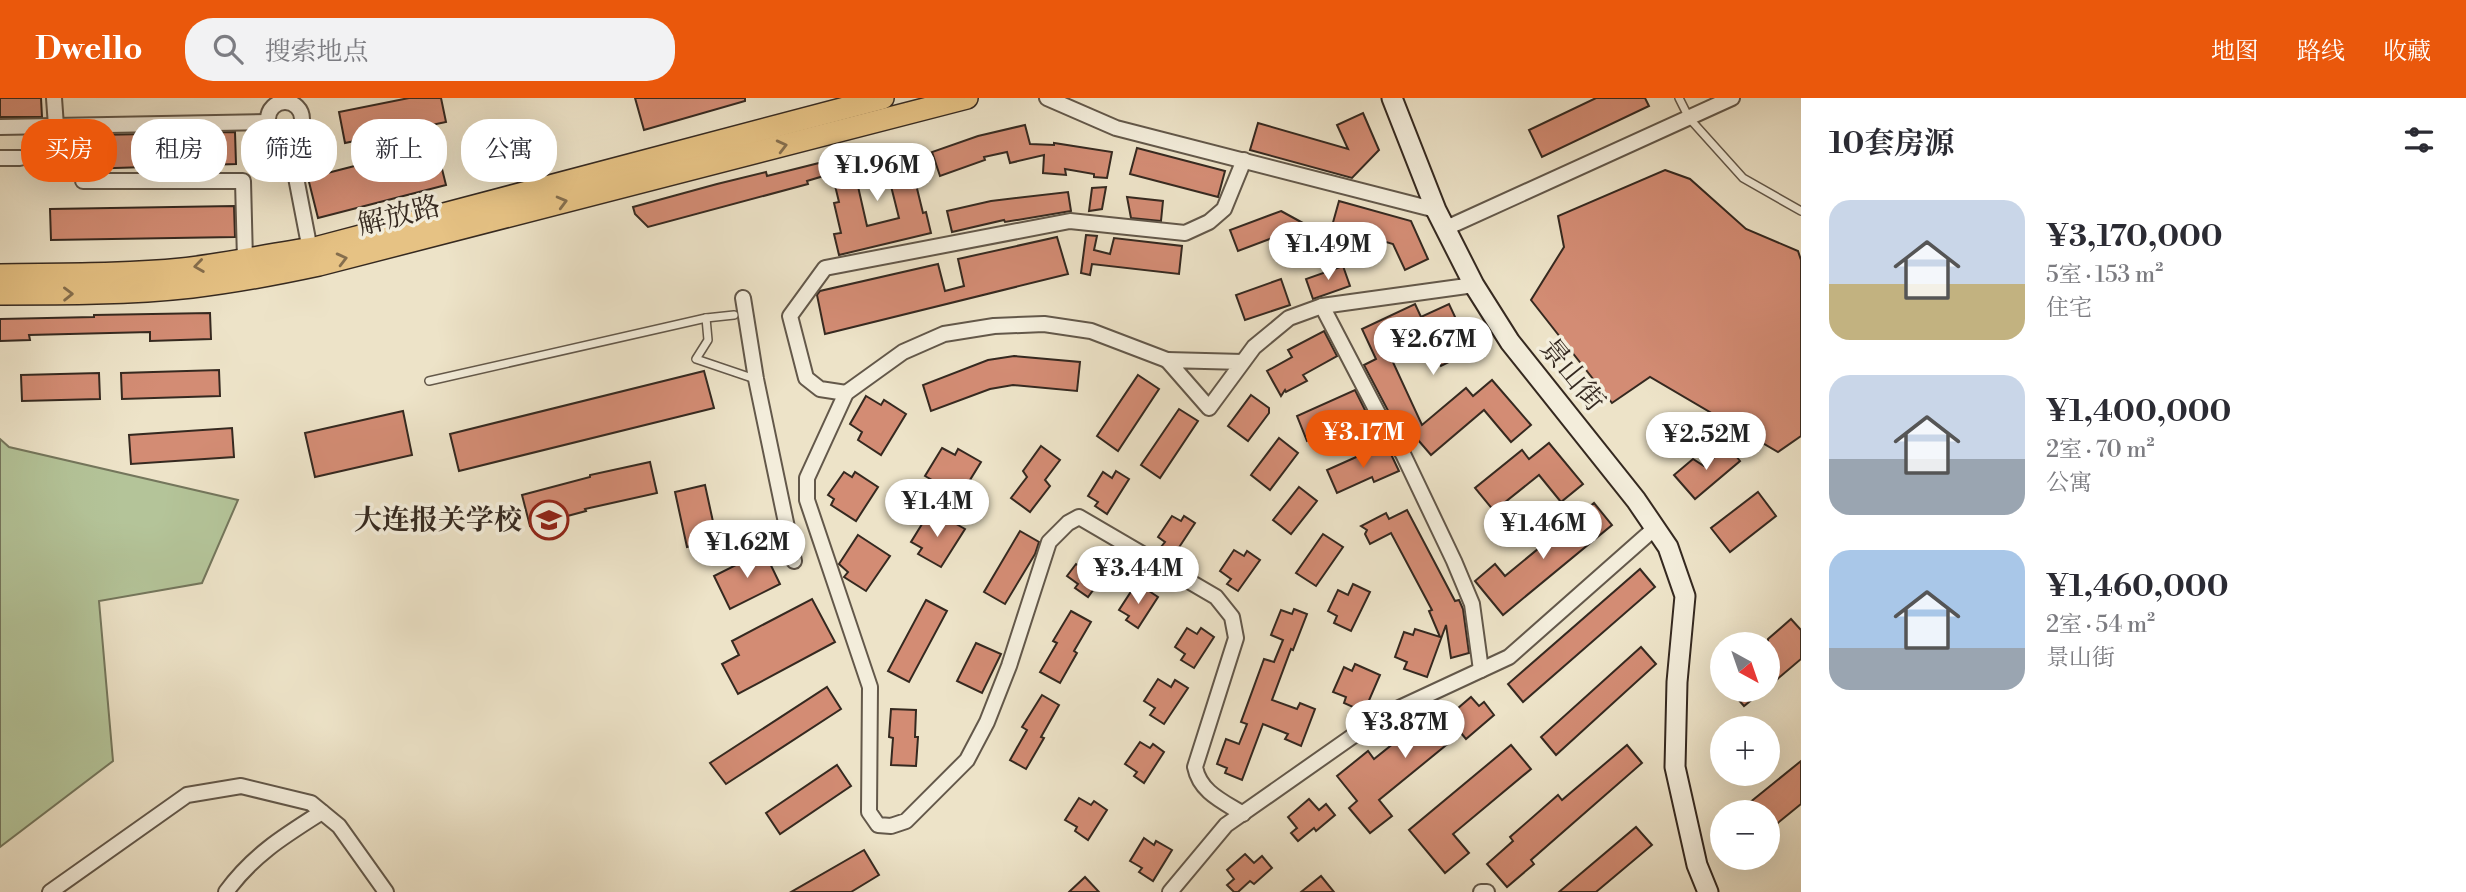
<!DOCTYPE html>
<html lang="zh">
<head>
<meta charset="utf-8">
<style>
	body { margin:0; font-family:"Libre Bodoni","Noto Serif SC",serif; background:#f2f2f3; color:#2b2b33; height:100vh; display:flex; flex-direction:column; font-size:26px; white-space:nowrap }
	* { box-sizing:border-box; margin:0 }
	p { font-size:23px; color:#7c7c81 }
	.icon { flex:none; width:38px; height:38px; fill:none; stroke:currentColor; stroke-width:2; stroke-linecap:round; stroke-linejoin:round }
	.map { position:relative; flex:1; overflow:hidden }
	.side { display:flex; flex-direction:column; background:#fff; width:665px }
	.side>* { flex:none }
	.hud { position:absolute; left:21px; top:21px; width:665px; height:63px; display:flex; gap:14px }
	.needle { width:46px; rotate:140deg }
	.buttons { position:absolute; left:1710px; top:534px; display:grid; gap:14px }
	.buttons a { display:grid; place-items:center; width:70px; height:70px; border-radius:50%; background:#fff; box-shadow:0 7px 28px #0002; font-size:35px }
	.price { position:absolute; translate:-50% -60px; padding:0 16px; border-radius:24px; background:#fff; color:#222; font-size:23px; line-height:46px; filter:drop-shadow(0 2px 4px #0008) }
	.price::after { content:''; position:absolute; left:50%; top:42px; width:21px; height:16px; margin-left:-10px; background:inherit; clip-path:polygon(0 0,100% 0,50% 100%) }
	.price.selected { background:#ea580c; color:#fff }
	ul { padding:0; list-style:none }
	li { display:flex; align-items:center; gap:21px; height:175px; padding:0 28px }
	li span { display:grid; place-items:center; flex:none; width:196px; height:140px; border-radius:21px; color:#555 }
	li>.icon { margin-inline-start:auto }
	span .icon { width:84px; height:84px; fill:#fffc; stroke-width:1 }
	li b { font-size:30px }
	h2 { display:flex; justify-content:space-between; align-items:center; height:84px; padding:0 28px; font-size:30px }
	.chip { padding:0 24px; border-radius:28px; background:#fff; box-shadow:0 7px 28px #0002; font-size:24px; line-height:63px }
	.chip.selected { background:#ea580c; color:#fff }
	header { display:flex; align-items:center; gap:42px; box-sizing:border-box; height:98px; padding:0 35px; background:#ea580c; color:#fff }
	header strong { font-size:33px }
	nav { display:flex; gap:38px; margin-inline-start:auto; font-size:24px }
	.search { width:490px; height:63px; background:#f2f2f3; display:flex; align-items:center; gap:18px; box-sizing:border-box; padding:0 24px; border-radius:28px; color:#7c7c81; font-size:26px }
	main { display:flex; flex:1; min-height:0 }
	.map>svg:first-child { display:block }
</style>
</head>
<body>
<header>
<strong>Dwello</strong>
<div class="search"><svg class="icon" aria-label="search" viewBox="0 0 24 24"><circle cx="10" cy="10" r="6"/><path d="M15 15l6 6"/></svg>搜索地点</div>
<nav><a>地图</a><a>路线</a><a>收藏</a></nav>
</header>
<main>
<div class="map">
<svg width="1801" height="794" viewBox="0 0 1801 794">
	<rect width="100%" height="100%" fill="#ede3c8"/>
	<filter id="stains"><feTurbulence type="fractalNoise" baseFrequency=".00286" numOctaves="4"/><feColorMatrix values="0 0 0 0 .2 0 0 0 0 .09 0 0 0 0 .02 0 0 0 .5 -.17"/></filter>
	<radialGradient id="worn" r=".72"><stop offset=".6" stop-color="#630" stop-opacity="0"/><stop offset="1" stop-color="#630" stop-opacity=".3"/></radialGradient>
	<!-- green -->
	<path fill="#b4c499" stroke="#74765c" stroke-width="2" d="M0,341L9,349L238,402L202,485L99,503L113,663L0,749Z"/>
	<!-- building -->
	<g fill="#d38c74" stroke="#352920" stroke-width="2" fill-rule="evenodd">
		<path d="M0,0H41L42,19H0Z"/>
		<path d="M409,0H441L446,24L345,45L339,14Z"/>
		<path d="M635,0H745V3L644,32Z"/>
		<path d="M1596,0H1645L1649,8L1542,59L1529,32Z"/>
		<path d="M1363,15L1379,52L1352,80L1250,52L1258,25L1348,51L1337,27Z"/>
		<path d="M1025,27L1030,46L1054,47V45L1112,54L1107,80L1094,79V76L1065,71L1066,77L1043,75L1044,57L1010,65L1007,54L984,59L985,62L940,78L932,54L978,38Z"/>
		<path d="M235,34L236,66L55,72L54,38Z"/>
		<path d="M436,47L446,87L318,120L308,80Z"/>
		<path d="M1137,50L1225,73L1218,99L1130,76Z"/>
		<path d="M894,51L899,69L911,66L923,115L926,114L931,135L839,157L834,136L841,135L834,105L839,104L830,67ZM888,76L899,120L867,128L857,84Z"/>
		<path d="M823,64L827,77L807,83L808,86L648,129L635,116L633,109L717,86L766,74L767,78Z"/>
		<path d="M1665,72L1690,81L1746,131L1798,153L1801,162V338L1778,354L1650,279L1612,305L1531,202L1564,149L1558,118Z"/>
		<path d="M1106,89L1102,111L1089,113L1092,90Z"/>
		<path d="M1068,94L1071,113L1005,124L1004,122L952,134L947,113L991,103Z"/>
		<path d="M1127,99L1163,103L1161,123L1131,120Z"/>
		<path d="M1339,103L1411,123L1428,161L1405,172L1393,146L1332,128Z"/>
		<path d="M234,108L235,139L51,142L50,111Z"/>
		<path d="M1281,113L1323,136L1310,158L1275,139L1238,153L1230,132Z"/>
		<path d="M1086,137L1097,138L1094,152L1110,156L1114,140L1182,148L1179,176L1092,166L1090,177L1081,175Z"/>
		<path d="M1057,139L1068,176L825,236L817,197L820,193L938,166L945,193L964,188L958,161Z"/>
		<path d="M1343,168L1350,188L1313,201L1306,181Z"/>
		<path d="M1281,181L1290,207L1245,222L1236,197Z"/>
		<path d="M1415,206L1421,219L1449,206L1471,253L1441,268L1429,241L1391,260L1422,327L1466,290L1473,298L1492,282L1531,327L1511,344L1484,312L1431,357L1400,321L1394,324L1364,267L1376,261L1362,231Z"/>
		<path d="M210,215L211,241L150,243V234L29,237L30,242L0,243V221L94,219V217Z"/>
		<path d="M1324,233L1337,258L1303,277L1307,283L1286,294L1285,292L1281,298L1267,273L1292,259L1288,252Z"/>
		<path d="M1014,258L1080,264L1077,293L1013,287L990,291L931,313L923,287L988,262Z"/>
		<path d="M219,272L220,298L122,301L121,275Z"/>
		<path d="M704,273L714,310L459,373L450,336Z"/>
		<path d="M99,275L100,301L22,303L21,277Z"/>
		<path d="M1138,277L1159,291L1118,353L1097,338Z"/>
		<path d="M1355,292L1367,316L1307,343L1297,318Z"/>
		<path d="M1251,297L1269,310V315L1248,343L1228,328Z"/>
		<path d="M866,298L881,307L884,302L906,316L881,357L858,342L862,334L850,326Z"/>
		<path d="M1179,311L1198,323L1160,380L1141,367Z"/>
		<path d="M403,313L412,357L315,379L305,335Z"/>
		<path d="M232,330L234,359L131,366L129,337Z"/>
		<path d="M1279,340L1298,355L1270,392L1251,377Z"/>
		<path d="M1549,345L1583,386L1561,404L1539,377L1494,413L1475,390L1522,352L1529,361Z"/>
		<path d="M1041,348L1060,362L1045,382L1050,388L1030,414L1011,400L1027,379L1023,373Z"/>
		<path d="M1728,348L1740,363L1695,401L1674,377L1693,361L1704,368Z"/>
		<path d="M942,350L955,357L958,351L981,364L957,403L936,390L939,386L925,378Z"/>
		<path d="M1388,350L1399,373L1374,384L1372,379L1337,395L1327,372L1363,356L1364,360Z"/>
		<path d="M650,364L657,395L585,411L586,413L530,428L522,397L590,379V377Z"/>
		<path d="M1116,373L1129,381L1107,416L1095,408L1098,404L1088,398L1103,374L1112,380Z"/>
		<path d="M844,374L852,379L855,374L878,389L856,423L831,407L834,401L828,397Z"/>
		<path d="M705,387L717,442L687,449L675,394Z"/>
		<path d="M1299,389L1317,403L1291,436L1273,422Z"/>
		<path d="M1758,394L1776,418L1730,454L1711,430Z"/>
		<path d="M1594,405L1612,427L1503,517L1475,483L1495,466L1505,478Z"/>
		<path d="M1407,412L1455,503L1459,502L1463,511L1469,555L1451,560L1446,527L1427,579L1404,571L1407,564L1395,559L1404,534L1413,537L1415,531L1440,539L1429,513L1432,512L1391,435L1370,446L1365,436L1367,432L1361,428L1386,415L1389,421Z"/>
		<path d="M927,418L939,423L942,418L965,431L941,469L918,456L922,450L911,444Z"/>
		<path d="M1172,418L1181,423L1184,418L1195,425L1174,457L1161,449L1165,444L1158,439Z"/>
		<path d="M1020,433L1039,444L1035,456L1005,506L984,494Z"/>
		<path d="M1323,436L1343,449L1316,488L1296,475Z"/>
		<path d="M858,437L890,458L866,493L844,479L848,474L839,466Z"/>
		<path d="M1234,452L1244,458L1247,453L1260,462L1238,493L1227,486L1231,481L1220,473Z"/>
		<path d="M764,453L780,486L730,511L714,478Z"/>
		<path d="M1096,455L1112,466L1088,499L1075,490L1078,486L1067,478L1076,466L1079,468L1087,457L1092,461Z"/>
		<path d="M1640,471L1655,489L1523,604L1508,586Z"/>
		<path d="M1353,486L1370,494L1351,533L1334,525L1337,518L1328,513L1338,492L1348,497Z"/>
		<path d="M1134,489L1143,495L1146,491L1158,499L1138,530L1126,522L1129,518L1119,512Z"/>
		<path d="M812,501L835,544L738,596L722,566L739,557L732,543Z"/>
		<path d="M926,502L947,513L909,584L888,573Z"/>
		<path d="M1294,511L1307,516L1293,552L1291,551L1272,602L1297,611L1300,605L1315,611L1301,648L1285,641L1288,636L1263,626L1242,682L1225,675L1227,670L1217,666L1226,641L1239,646L1247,626L1241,624L1264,561L1274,564L1283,542L1271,537L1281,512L1292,516Z"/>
		<path d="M1071,513L1091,524L1074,553L1077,555L1060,585L1040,574L1057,545L1053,543Z"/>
		<path d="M1791,521L1801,532V561L1768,589V541Z"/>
		<path d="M1187,530L1197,536L1201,530L1214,539L1194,570L1181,562L1185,556L1175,549Z"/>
		<path d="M976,545L1001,556L982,595L957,583Z"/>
		<path d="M1641,549L1656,566L1556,657L1541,639Z"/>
		<path d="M1355,566L1380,577L1364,614L1344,605L1346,599L1333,594L1344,569L1352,573Z"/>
		<path d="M1158,581L1171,589L1175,582L1188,590L1164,626L1150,617L1155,610L1144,603Z"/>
		<path d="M827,589L841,611L726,686L710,665Z"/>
		<path d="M1730,592H1764L1744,608Z"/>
		<path d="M1042,597L1059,607L1041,639L1044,640L1026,671L1010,662L1027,632L1022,629Z"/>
		<path d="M1471,599L1479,608L1484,604L1494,617L1466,641L1461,635L1379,702L1392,718L1370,735L1349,710L1357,703L1337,678L1368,653L1374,661L1429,617L1437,628Z"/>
		<path d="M891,611L916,612L915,639H918L916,668L891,667L893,640L889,639Z"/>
		<path d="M1140,644L1150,650L1153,646L1164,654L1144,685L1134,678L1137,674L1125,666Z"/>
		<path d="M1511,647L1531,671L1453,736L1469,755L1445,775L1409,732Z"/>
		<path d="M1627,647L1642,665L1531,762L1534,766L1507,789L1487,766L1513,743L1510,739L1558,697L1562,702Z"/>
		<path d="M1801,663V706L1768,733V714H1738Z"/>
		<path d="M837,667L851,688L780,736L766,715Z"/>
		<path d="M1079,700L1091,707L1094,703L1107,712L1088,742L1075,733L1077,729L1065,722Z"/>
		<path d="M1309,701L1319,712L1326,706L1335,717L1316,733L1314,730L1298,743L1291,735L1297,730L1288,719Z"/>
		<path d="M1636,729L1652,747L1596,794H1559Z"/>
		<path d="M1144,740L1154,747L1156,743L1172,752L1153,783L1139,774L1142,770L1130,763Z"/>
		<path d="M864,752L879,777L851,794H791Z"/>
		<path d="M1245,756L1254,765L1262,758L1272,770L1254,786L1250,783L1238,794H1234L1227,787L1234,781L1227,772Z"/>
		<path d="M1321,778L1334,794H1301Z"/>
		<path d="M1085,779L1099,794H1069Z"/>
	</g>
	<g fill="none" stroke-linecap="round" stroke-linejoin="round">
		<defs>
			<g id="lane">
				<path d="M1679,0L1689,20L1743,80L1801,113"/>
				<path d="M706,220L708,242L696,261L755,281"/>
				<path d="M429,283L706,220L734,217"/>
			</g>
			<g id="street">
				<path d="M54,0L56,28"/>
				<path d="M1047,0L1116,30L1436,112"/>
				<circle cx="285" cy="21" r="17"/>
				<path d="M0,29L268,24"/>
				<path d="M288,38L311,157"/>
				<path d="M0,60H20"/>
				<path d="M83,83H243L245,162"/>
				<path d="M1444,131L1732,0"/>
				<path d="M743,200L756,281L794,463"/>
				<path d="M1322,208L1382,323L1403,356L1454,463L1472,506L1481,572"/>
				<path d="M1167,262L1091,233L1044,226L994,228L944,236L903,254L846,295L807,380V402L870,589L869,714L878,727L891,728L906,723L967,662L987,624L1009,568L1049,444L1068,425L1079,419L1216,499L1232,519L1236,540L1195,669C1200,694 1222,703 1243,716"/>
				<path d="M1243,264L1167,262L1209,310L1254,249L1289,220L1322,208L1474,187"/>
				<path d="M846,295L820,291L806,280L790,218L825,170L1070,123L1185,135L1209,124L1224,111L1244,62"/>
				<path d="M50,794L187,697L241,688L311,705L339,728L386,794"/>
				<path d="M226,794C253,757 284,738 322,714"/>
				<path d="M1170,794L1226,727L1380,619L1509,559L1655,430"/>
				<path d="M1481,794H1487"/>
			</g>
			<path id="secondary" d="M1392,0L1436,112L1474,187L1510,244L1636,402L1668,449L1685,498L1677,584L1675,669L1697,767L1708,794"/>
			<g id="primary">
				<path d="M0,177C61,176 122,177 182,171C227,166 271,156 315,150L883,0"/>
				<path d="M0,196C64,196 129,196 192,189C235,184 277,176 319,167L967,0"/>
			</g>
		</defs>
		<!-- lane casing -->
		<use href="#lane" stroke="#63584a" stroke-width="10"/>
		<!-- street casing -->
		<use href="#street" stroke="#63584a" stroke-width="18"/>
		<!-- secondary casing -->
		<use href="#secondary" stroke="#352920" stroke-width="23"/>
		<!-- primary casing -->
		<use href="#primary" stroke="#352920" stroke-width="24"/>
		<!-- lane -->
		<use href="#lane" stroke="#f3eddb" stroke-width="7"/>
		<!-- street -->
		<use href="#street" stroke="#f3eddb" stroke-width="14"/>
		<!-- secondary -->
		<use href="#secondary" stroke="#f3eddb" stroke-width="19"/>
		<!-- primary -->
		<use href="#primary" stroke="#e6c284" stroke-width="21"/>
	</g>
	<!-- one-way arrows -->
	<defs><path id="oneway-chevron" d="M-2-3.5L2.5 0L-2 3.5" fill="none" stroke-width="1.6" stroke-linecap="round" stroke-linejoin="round" transform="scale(1.75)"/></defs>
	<g stroke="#856e4d">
		<use href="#oneway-chevron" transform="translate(782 48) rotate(-14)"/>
		<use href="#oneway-chevron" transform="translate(562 104) rotate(-15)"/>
		<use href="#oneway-chevron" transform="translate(342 161) rotate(-14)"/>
		<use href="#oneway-chevron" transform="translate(199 168) rotate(172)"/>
		<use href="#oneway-chevron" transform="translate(68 196) rotate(-1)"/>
	</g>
	<!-- icons -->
	<defs>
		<symbol id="school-ring" viewBox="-11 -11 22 22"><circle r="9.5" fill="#f3eddb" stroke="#8f2418" stroke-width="1.5"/><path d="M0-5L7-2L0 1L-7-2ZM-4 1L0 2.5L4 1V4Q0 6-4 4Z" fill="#8f2418"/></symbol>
	</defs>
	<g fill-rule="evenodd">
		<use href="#school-ring" x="527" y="400" width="44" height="44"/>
	</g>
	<g text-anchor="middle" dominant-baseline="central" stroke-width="7" stroke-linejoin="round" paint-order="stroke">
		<!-- street labels -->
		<g font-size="28" fill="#352920" stroke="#f3eddb">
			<text transform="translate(399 118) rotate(-14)">解放路</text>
			<text transform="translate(1572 277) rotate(51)">景山街</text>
		</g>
		<!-- poi labels -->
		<g font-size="28" font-weight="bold" fill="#352920" stroke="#f3eddb" text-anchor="end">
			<text x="522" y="422">大连报关学校</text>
		</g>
	</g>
	<rect width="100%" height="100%" filter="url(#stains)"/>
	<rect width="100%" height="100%" fill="url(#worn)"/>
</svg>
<div class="buttons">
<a><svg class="needle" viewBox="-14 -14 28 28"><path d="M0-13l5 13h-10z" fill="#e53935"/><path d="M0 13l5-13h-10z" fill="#7c7c81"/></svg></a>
<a>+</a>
<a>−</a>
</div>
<b class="price" style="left:877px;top:105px">¥1.96M</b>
<b class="price" style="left:1328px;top:184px">¥1.49M</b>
<b class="price" style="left:1433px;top:279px">¥2.67M</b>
<b class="price selected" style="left:1363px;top:372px">¥3.17M</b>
<b class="price" style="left:1706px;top:374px">¥2.52M</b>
<b class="price" style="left:937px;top:441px">¥1.4M</b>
<b class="price" style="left:1543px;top:463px">¥1.46M</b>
<b class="price" style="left:747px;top:482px">¥1.62M</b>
<b class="price" style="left:1138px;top:508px">¥3.44M</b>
<b class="price" style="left:1405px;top:662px">¥3.87M</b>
<div class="hud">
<a class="chip selected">买房</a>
<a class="chip">租房</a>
<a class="chip">筛选</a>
<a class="chip">新上</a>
<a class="chip">公寓</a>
</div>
</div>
<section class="side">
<h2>10套房源<svg class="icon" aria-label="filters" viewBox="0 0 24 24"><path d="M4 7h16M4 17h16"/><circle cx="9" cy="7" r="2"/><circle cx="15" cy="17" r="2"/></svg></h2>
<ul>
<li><span style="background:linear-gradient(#c9d6e8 60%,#c2b280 0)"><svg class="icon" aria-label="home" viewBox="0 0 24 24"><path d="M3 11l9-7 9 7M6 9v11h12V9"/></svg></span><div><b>¥3,170,000</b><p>5室 · 153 m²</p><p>住宅</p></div></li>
<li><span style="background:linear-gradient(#c9d6e8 60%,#9aa5b1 0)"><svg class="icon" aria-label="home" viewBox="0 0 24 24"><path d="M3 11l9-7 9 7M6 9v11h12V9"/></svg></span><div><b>¥1,400,000</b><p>2室 · 70 m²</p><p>公寓</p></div></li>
<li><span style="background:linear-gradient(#a9c7e8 70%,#9aa5b1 0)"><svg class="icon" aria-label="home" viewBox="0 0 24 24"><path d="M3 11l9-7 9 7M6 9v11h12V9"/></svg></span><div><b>¥1,460,000</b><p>2室 · 54 m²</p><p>景山街</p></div></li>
</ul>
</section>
</main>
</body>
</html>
